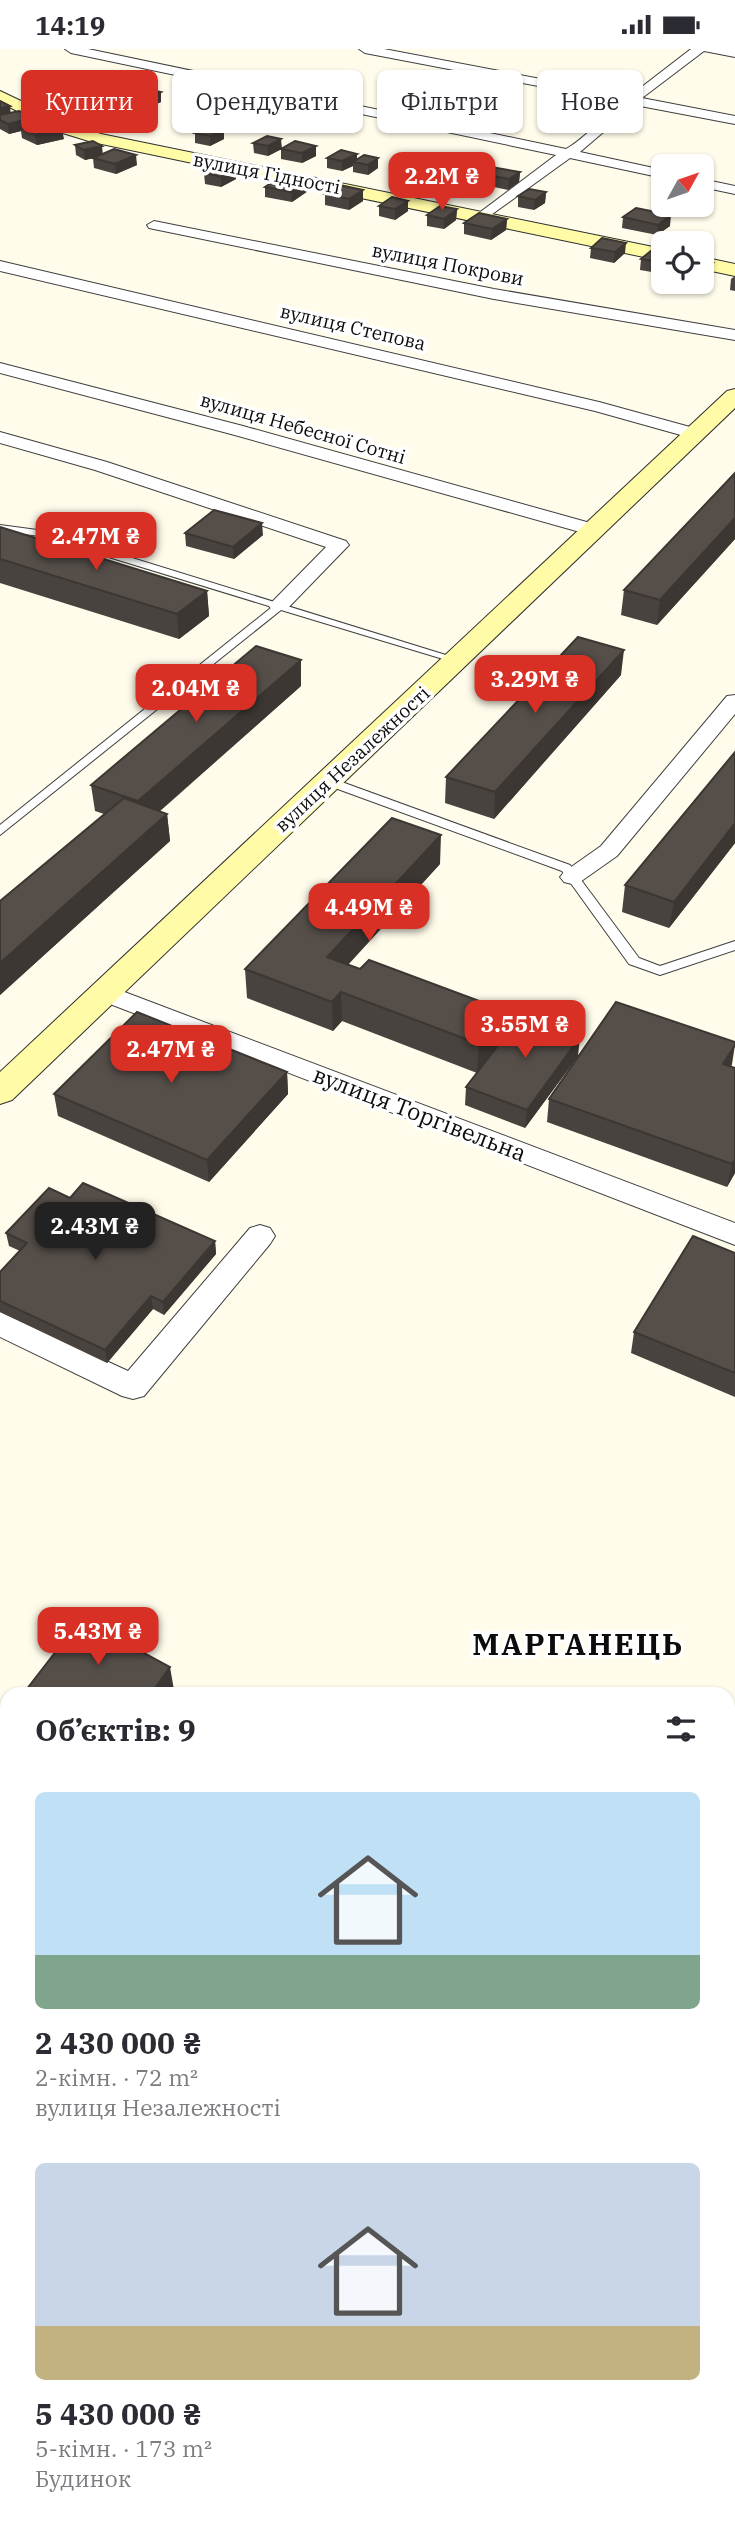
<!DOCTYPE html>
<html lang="uk">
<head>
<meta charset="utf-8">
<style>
	body { margin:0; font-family:"IBM Plex Serif",serif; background:#f7f7f7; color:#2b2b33; height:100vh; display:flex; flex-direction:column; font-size:26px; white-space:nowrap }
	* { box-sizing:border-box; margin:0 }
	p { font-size:23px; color:#7c7c81 }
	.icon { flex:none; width:38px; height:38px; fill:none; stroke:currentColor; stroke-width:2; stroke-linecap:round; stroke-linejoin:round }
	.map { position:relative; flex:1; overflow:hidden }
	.sheet { position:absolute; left:0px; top:1638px; width:735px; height:840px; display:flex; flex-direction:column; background:#fff; border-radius:21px 21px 0 0; box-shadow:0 2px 5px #0004 }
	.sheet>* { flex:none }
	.guide { position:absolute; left:21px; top:21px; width:693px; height:63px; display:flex; gap:14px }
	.needle { width:46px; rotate:50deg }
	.fabs { position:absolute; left:651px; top:105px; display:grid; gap:14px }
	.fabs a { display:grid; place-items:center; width:63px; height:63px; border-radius:10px; background:#fff; box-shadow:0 2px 5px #0004; font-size:35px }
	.price { position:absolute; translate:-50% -60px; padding:0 16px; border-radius:14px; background:#d93025; color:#fff; font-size:23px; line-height:46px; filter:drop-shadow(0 2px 4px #0008) }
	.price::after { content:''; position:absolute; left:50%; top:42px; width:21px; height:16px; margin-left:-10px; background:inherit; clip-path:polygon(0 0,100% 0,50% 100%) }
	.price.active { background:#222; color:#fff }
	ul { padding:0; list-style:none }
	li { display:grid; align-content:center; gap:14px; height:371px; padding:0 35px }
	li span { display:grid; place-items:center; height:217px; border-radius:10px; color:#555 }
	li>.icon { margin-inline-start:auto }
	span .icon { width:126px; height:126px; fill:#fffc; stroke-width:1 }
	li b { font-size:30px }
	h2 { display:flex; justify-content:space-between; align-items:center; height:84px; padding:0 35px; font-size:30px }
	.tag { padding:0 24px; border-radius:10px; background:#fff; box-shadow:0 2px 5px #0004; font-size:24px; line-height:63px }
	.tag.active { background:#d93025; color:#fff }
	.status { display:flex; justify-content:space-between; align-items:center; height:49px; padding:0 35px; background:#fff; direction:ltr }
	.status svg { height:19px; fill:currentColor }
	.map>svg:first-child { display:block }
</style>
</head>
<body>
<div class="status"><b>14:19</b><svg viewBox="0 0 49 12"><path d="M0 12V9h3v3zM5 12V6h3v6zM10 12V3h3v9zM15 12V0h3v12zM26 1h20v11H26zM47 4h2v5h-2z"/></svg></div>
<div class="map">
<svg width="735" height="2478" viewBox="0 0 735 2478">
	<rect width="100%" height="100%" fill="#fffceb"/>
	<!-- industrial -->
	<path fill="#ebe0eb" d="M735,2174V2478H603L606,2471H728V2190Z"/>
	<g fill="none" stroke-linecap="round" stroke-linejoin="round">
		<defs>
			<g id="lane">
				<path d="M0,476L45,482L462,611L453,613L281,561L0,786V776L272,558L40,487L0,482Z"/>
				<path d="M328,728L570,816L639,909L660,917L735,892V901L660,926L629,915L562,822L324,735L322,732Z"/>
			</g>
			<g id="street">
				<path d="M65,0H88L566,100C587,88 602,68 622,53L365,4L359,0H384L630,47L691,0H735V8L704,2L642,49L735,67V75L635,56L580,103L663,121V129L570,109L484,171L479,170L477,167L479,164L556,106L71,4Z"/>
				<path d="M702,130L735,137V145L702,138Z"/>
				<path d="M154,172L494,240L735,281V291L494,250L149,179L147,176Z"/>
				<path d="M0,212L599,353L701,381L704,385L695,390L595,362L0,222Z"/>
				<path d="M0,314L243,377L601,477L603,481L601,485H587L231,385L0,324Z"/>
				<path d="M0,383L107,413L346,492L349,496L286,561H272L269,557L272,553L326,498L95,421L0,394Z"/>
				<path d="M735,646V665L617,807L580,833L572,835L564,833L560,828L564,823L601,797L727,647Z"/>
				<path d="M106,936L735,1174V1196L97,950L93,944L97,938Z"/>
				<path d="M260,1176L270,1179L275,1187L270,1195L144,1347L133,1350L122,1347L0,1288V1263L128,1322L250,1179Z"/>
			</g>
			<g id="secondary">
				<path d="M0,42L65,73L101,85L663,200V212L92,93L53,81L0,53Z"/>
				<path d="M702,208L735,215V227L702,220Z"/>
				<path d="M735,340V359L12,1051L0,1055V1023L727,342Z"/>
			</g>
		</defs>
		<!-- lane casing -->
		<use href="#lane" stroke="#3f3f3f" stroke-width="2"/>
		<!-- street casing -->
		<use href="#street" stroke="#3f3f3f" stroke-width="2"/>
		<!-- secondary casing -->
		<use href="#secondary" stroke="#2e2e2e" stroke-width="2"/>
		<!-- lane -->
		<use href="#lane" fill="#fff" fill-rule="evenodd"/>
		<!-- street -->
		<use href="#street" fill="#fff" fill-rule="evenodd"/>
		<!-- secondary -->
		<use href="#secondary" fill="#fffba6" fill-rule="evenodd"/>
	</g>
	<!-- wall -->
	<g fill="#49433f">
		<path d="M58,31L59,40L42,49L30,46L29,37Z"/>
		<path d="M80,43L81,52L104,61L87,68L75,65L74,56L63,61L50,58L49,48Z"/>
		<path d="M161,43V53L149,58L132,55L131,45Z"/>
		<path d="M0,52L10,57V64L33,69L34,76L64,90L37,96L22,89L21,82L9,85L0,80Z"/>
		<path d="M109,63L140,68L122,76L110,73Z"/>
		<path d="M195,84L224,90L210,97L195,94Z"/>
		<path d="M253,94L282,99L316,97V107L302,114L281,110V100L268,107L254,104Z"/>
		<path d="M75,96L103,105L137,116L116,125L94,119L93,109L85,111L76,106Z"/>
		<path d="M327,109L357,111L378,109V119L368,126L353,123V117L342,122L327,119Z"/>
		<path d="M420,117V128L408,135L394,132V122Z"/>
		<path d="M520,123L519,133L508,141L480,135L481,125Z"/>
		<path d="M204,124L236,130L221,138L205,135Z"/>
		<path d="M419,130L456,135L442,145L419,140Z"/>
		<path d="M265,138L308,142L292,153L265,148Z"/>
		<path d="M363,141V152L349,161L325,156V145Z"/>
		<path d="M546,143L545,154L534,161L518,158V147Z"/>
		<path d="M408,152V162L395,171L379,167V157Z"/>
		<path d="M457,160L456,171L444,180L427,177V166Z"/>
		<path d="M623,168L670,177L657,186L622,179Z"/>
		<path d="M507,170L506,181L491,191L464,185V174Z"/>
		<path d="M591,199L625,204L614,214L590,209Z"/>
		<path d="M663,203V220L658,224L640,221L641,210Z"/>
		<path d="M735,227V242L730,241L731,230Z"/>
		<path d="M735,424V490L657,576L621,566L624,541Z"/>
		<path d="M0,478L207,542L209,567L179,590L0,534Z"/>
		<path d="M185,484L263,486L234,510L186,497Z"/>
		<path d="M621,626L494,770L445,754L446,728Z"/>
		<path d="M301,637L159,762L167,765L170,792L0,946V852L104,765L95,762L91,736Z"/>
		<path d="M735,703V794L669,879L622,863L625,836Z"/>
		<path d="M440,815L348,916L360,920L506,962L504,988L571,976L570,985L578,1007L525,1079L465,1056L466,1038L477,1024L342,972L333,982L247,949L245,920Z"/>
		<path d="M732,1015L731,1018L735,1019V1124L727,1138L547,1073L549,1050Z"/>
		<path d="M287,1023L288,1045L209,1133L58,1067L54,1045Z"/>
		<path d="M70,1149L215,1192L216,1205L164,1266L153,1260L107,1314L0,1263V1223L20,1202L9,1197L6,1184Z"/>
		<path d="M735,1204V1348L631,1304L634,1283Z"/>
	</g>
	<!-- shaded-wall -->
	<g fill="#3c3733">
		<path d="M58,31L59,40L42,49L40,39Z"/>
		<path d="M80,43L81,52L63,61L62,51Z"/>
		<path d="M161,43V53L149,58V49Z"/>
		<path d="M103,51L104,61L87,68L86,58Z"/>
		<path d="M10,57L11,67L0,69V59Z"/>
		<path d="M139,58L140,68L122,76L121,66Z"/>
		<path d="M33,69L35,79H21V82L9,85L8,75Z"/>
		<path d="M62,80L64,90L37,96L35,86Z"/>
		<path d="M224,80V90L210,97V87Z"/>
		<path d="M281,90L282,100L268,107V97Z"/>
		<path d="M102,97L103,107L85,111L84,101Z"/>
		<path d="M316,97V107L302,114V104Z"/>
		<path d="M357,105V114L353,113V117L342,122V112Z"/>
		<path d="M136,106L137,116L116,125L115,115Z"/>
		<path d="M378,109V119L368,126V116Z"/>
		<path d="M420,117V128L408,135V125Z"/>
		<path d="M236,120V130L221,138V128Z"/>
		<path d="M520,123L519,133L508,141L509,130Z"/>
		<path d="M457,124L456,135L442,145V134Z"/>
		<path d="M308,132V142L292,153L291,143Z"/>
		<path d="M363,141V152L349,161V150Z"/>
		<path d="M546,143L545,154L534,161L535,151Z"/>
		<path d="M408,152V162L395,171V160Z"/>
		<path d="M457,160L456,171L444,180V170Z"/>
		<path d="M671,166L670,177L657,186L658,176Z"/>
		<path d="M507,170L506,181L491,191L492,180Z"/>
		<path d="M626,194L625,204L614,214L615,203Z"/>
		<path d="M663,210V220L658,224L659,213Z"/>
		<path d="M713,214L711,225L702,232V222Z"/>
		<path d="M735,469V490L657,576L660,551Z"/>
		<path d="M262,474L263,486L234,510L233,498Z"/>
		<path d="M207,542L209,567L179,590L177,565Z"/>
		<path d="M624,601L621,626L494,770L495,743Z"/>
		<path d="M301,611V637L141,779L138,752Z"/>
		<path d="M167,765L170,792L0,946V914Z"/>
		<path d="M735,774V794L669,879L674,853Z"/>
		<path d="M441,786L440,815L328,937L327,908Z"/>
		<path d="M341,943L342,972L333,982L332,953Z"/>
		<path d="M506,962L504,991L477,1024L479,995Z"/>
		<path d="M580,988L578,1007L525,1079L527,1061Z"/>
		<path d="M735,996L732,1015L719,1038L723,1015Z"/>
		<path d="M287,1023L288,1045L209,1133L207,1111Z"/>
		<path d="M735,1110V1124L727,1138L732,1115Z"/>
		<path d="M215,1192L216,1205L164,1266L163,1253Z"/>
		<path d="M151,1247L153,1260L107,1314L105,1301Z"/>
		<path d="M170,1618L174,1641L171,1645H151Z"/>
		<path d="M7,1844V1876L0,1886V1854Z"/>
	</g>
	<!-- building -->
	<g fill="#554e49" stroke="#3c3733" stroke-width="2">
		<path d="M46,29L58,31L40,39L29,37Z"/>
		<path d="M143,39L161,43L149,49L131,45Z"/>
		<path d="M66,40L80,43L62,51L49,48Z"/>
		<path d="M91,48L103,51L86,58L74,55Z"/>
		<path d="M0,52L10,57L0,59Z"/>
		<path d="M127,55L139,58L121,66L109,63Z"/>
		<path d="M19,62L33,69L8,75L0,71V66Z"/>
		<path d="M48,73L62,80L35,86L21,79Z"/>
		<path d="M209,77L224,80L210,87L195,84Z"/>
		<path d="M267,87L281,90L268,97L253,94Z"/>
		<path d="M93,92L102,97L84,101L75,96Z"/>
		<path d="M295,92L316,97L302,104L281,100Z"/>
		<path d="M114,100L136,106L115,115L93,109Z"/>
		<path d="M341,101L357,105L342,112L327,109Z"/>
		<path d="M364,106L378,109L368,116L353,113Z"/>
		<path d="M406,115L420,117L408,125L394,122Z"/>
		<path d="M219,116L236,120L221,128L204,124Z"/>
		<path d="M491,118L520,123L509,130L481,125Z"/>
		<path d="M434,120L457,124L442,134L419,130Z"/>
		<path d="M282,127L308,132L291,143L265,138Z"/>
		<path d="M340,136L363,141L349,150L325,145Z"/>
		<path d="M529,140L546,143L535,151L518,147Z"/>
		<path d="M392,148L408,152L395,160L379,157Z"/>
		<path d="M440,157L457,160L444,170L427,166Z"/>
		<path d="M636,159L671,166L658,176L623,168Z"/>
		<path d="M479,164L507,170L492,180L464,174Z"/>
		<path d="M602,189L626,194L615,203L591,199Z"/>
		<path d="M652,201L663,203V210L659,213L641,210Z"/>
		<path d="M702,211L713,214L702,222Z"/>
		<path d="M735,424V469L660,551L624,541Z"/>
		<path d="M214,461L262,474L233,498L185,484Z"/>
		<path d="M0,478L207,542L177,565L0,510Z"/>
		<path d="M578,588L624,601L495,743L446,728Z"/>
		<path d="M256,597L301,611L138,752L91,736Z"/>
		<path d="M735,703V774L674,853L625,836Z"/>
		<path d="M124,749L167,765L0,914V852Z"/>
		<path d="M392,769L441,786L327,908L360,920L369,911L506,962L479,995L341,943L332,953L245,920Z"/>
		<path d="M616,953L735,993V996L723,1015L735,1019V1110L732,1115L549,1050Z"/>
		<path d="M526,960L571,976L566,983L580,988L527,1061L466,1038Z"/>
		<path d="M137,963L287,1023L207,1111L54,1045Z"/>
		<path d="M83,1134L215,1192L163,1253L151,1247L105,1301L0,1252V1223L27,1194L6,1184L49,1139L70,1149Z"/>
		<path d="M693,1187L735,1204V1324L634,1283Z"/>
		<path d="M81,1570L170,1618L151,1645H23Z"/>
		<path d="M7,1666V1844L0,1854V1675Z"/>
	</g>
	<g text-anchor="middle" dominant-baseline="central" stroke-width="7" stroke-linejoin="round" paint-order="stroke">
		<!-- far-street labels -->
		<g font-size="19" fill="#0c0c0c" stroke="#fff">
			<text transform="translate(267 124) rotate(11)">вулиця Гідності</text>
			<text transform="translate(448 215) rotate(11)">вулиця Покрови</text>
			<text transform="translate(353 278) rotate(13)">вулиця Степова</text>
			<text transform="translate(303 379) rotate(16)">вулиця Небесної Сотні</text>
			<text transform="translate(352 710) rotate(-43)">вулиця Незалежності</text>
		</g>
		<!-- street labels -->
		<g font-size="23" fill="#0c0c0c" stroke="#fff">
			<text transform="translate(420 1064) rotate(21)">вулиця Торгівельна</text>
		</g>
		<!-- district labels -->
		<g font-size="30" font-weight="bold" letter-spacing="2" fill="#0c0c0c" stroke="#fff">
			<text x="578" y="1594">МАРГАНЕЦЬ</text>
		</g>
	</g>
</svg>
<div class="fabs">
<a><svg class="needle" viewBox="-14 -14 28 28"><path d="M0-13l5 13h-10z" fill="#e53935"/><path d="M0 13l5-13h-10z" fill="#7c7c81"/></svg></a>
<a><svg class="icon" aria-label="locate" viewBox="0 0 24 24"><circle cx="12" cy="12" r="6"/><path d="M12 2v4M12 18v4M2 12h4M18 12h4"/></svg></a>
</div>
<b class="price" style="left:442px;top:163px">2.2M ₴</b>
<b class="price" style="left:96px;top:523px">2.47M ₴</b>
<b class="price" style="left:535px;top:666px">3.29M ₴</b>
<b class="price" style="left:196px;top:675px">2.04M ₴</b>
<b class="price" style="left:369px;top:894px">4.49M ₴</b>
<b class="price" style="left:525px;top:1011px">3.55M ₴</b>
<b class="price" style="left:171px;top:1036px">2.47M ₴</b>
<b class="price active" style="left:95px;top:1213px">2.43M ₴</b>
<b class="price" style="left:98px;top:1618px">5.43M ₴</b>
<div class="guide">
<a class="tag active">Купити</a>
<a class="tag">Орендувати</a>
<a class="tag">Фільтри</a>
<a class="tag">Нове</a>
</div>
<section class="sheet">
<h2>Об’єктів: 9<svg class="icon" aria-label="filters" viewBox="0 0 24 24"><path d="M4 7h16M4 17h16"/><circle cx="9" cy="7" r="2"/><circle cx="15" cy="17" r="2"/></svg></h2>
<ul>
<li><span style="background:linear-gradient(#bfe0f5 75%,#7fa58c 0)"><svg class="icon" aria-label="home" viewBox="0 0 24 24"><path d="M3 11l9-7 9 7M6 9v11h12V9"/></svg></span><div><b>2 430 000 ₴</b><p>2-кімн. · 72 m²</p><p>вулиця Незалежності</p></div></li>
<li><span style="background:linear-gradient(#c9d6e8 75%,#c2b280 0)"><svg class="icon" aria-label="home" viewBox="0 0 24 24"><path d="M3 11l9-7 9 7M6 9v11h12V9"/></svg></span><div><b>5 430 000 ₴</b><p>5-кімн. · 173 m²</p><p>Будинок</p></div></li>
</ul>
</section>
</div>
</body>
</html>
